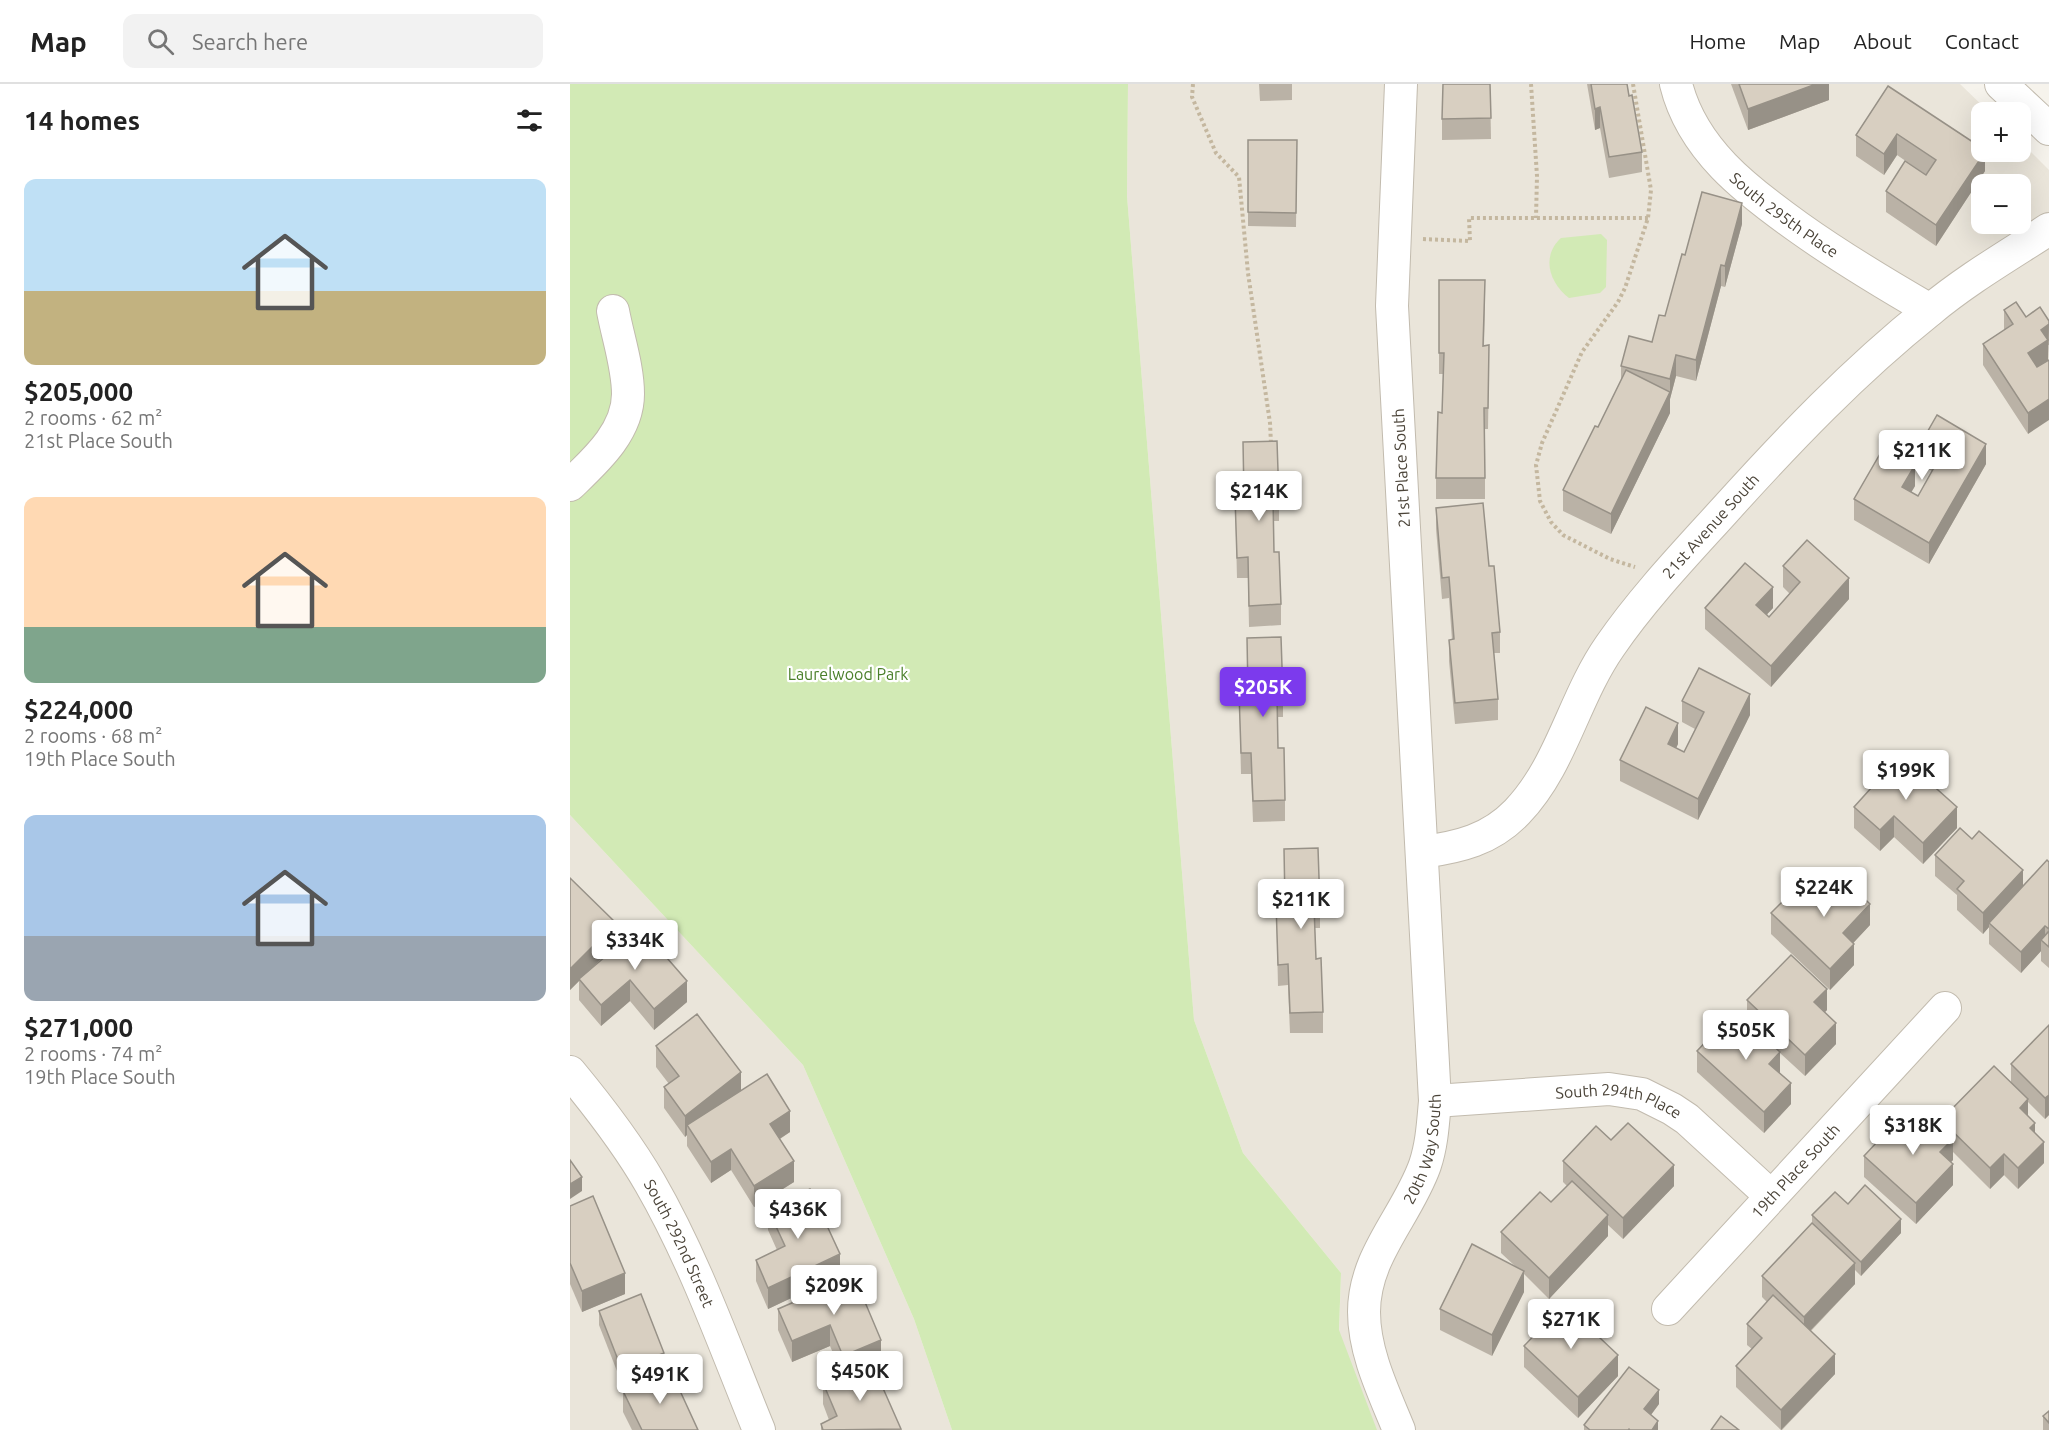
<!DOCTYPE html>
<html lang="en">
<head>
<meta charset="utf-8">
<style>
	body { margin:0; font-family:Ubuntu,sans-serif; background:#f2f2f2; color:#222; height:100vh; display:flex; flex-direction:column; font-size:22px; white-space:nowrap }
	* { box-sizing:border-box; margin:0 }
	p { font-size:20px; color:#767676 }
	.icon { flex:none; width:33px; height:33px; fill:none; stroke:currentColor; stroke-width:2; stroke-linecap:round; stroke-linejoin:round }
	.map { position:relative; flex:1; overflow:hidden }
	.details { display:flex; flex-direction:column; background:#fff; width:570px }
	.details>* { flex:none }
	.controls { position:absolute; left:1401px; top:18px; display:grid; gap:12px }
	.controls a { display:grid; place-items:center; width:60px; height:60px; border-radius:12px; background:#fff; box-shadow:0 6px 24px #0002; font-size:30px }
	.price { position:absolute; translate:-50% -51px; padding:0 14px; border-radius:6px; background:#fff; color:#222; font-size:20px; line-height:39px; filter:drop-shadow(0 2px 3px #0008) }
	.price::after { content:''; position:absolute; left:50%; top:36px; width:18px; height:14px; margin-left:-9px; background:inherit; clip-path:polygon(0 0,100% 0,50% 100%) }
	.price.current { background:#7c3aed; color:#fff }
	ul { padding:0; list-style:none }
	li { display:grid; align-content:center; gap:12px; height:318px; padding:0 24px }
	li span { display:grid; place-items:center; height:186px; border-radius:12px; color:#555 }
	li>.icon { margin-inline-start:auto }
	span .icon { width:108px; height:108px; fill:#fffc; stroke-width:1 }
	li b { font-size:26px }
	h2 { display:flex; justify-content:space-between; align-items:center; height:72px; padding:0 24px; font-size:26px }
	header { display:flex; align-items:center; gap:36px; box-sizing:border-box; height:84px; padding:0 30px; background:#fff; border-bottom:2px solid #e0e0e0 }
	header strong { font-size:28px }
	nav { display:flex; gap:33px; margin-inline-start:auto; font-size:21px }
	.search { width:420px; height:54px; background:#f2f2f2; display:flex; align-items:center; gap:15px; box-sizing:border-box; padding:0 21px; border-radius:12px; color:#767676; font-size:22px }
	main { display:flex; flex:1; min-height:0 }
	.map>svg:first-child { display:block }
</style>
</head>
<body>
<header>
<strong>Map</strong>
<div class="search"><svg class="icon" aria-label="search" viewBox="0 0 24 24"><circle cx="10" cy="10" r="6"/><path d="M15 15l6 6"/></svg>Search here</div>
<nav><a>Home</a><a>Map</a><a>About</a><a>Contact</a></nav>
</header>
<main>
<section class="details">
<h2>14 homes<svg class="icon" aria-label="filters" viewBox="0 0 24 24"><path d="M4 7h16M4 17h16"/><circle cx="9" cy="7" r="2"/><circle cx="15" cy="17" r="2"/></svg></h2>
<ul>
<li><span style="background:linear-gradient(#bfe0f5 60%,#c2b280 0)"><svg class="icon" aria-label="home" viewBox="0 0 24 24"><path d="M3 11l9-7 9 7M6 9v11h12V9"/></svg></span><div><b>$205,000</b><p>2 rooms · 62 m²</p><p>21st Place South</p></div></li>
<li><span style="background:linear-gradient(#ffd9b3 70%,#7fa58c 0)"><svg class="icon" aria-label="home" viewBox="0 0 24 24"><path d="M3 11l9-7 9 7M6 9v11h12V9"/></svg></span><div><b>$224,000</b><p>2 rooms · 68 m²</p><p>19th Place South</p></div></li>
<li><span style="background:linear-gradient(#a9c7e8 65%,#9aa5b1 0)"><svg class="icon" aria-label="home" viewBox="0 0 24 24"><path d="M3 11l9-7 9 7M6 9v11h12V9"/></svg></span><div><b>$271,000</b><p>2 rooms · 74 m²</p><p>19th Place South</p></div></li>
</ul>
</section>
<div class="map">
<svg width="1479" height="1346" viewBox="0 0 1479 1346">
	<rect width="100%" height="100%" fill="#f6f3ec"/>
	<!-- residential -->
	<g fill="#eae5da" fill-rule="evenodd">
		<path d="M558,0H1390L1419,28H1412V68H1450L1451,58L1479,86V1346H780L767,1312L771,1189L673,1069L624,936L557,112ZM1412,100H1450V140H1412Z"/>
		<path d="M0,731L233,981L344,1235L382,1346H0Z"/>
	</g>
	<!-- green -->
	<g fill="#d2eab5">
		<path d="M0,0H558L557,112L624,936L673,1069L771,1189L769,1246L807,1346H382L344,1235L233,981L0,731Z"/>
		<path d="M1031,150L1037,156L1036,203L1030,209L999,214C979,199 971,172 991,154Z"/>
	</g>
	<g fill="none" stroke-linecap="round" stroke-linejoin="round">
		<defs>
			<g id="minor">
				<path id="s1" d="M1106,0C1122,65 1176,106 1228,143C1270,173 1315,200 1360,226"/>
				<path d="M1431,0L1479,45"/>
				<path d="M0,401C25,377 58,348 58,310C58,283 48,254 43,227"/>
				<path id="s2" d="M853,768C889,763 920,756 947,728C992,681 1003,615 1040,562C1073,514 1115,470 1154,427C1218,356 1284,287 1359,227C1396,196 1439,171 1479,145"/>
				<path id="s3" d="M0,988C29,1023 57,1059 80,1099C125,1177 155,1263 189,1346"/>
				<path id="s4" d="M865,1017L1039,1005L1072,1010L1102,1025L1117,1035L1201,1112"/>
				<path id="s5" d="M1098,1225L1375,924"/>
				<path id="s6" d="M829,1346C814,1309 794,1269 794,1228C794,1171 837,1132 855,1081C862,1060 863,1039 865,1017L822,222L831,0"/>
			</g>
		</defs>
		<!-- minor casing -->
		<use href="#minor" stroke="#c2bbae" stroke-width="34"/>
		<!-- path -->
		<g stroke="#c4b79f" stroke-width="4" stroke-dasharray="3 3" stroke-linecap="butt">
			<path d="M623,0L622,13L646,69L669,93L678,189L700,339L701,360"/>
			<path d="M961,0L967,92L966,134"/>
			<path d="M1063,0L1081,106L1078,134L1055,204L1048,218L1012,268L972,359L966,381L970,417L981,438L993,451L1040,475L1065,483"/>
			<path d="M853,155L900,157L899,134H1078"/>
		</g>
		<!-- minor -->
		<use href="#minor" stroke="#fff" stroke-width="32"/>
	</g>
	<!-- wall -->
	<g fill="#bab2a6">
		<path d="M689,0H722V16L690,17Z"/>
		<path d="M920,0L921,55L872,56V35Z"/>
		<path d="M1017,0H1057L1072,68V88L1039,94L1030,44L1025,46Z"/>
		<path d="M1161,0H1259V16L1178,46Z"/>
		<path d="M1318,2L1415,68V87L1366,162L1316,128V107L1356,91L1327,71L1314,91L1286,72V51Z"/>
		<path d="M678,56H727L726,143L678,142Z"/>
		<path d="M1172,140L1155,203L1151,202L1126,297L1106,292L1100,315V329L1041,450L993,427V406L1028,343L1051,297V282L1082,258L1095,232L1115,171Z"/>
		<path d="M869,196L915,217L914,262L919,282L918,345H915V415H866V394L872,329L873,290H869Z"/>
		<path d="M1434,226L1456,233L1479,237V261H1478L1458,350L1413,281V260L1434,246Z"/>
		<path d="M673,358L709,416V437H703L704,468L711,520V541L679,543L678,494H667L665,413L674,412Z"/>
		<path d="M1351,359L1416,380L1359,480L1284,436V415L1345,402L1341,408L1348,412L1362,387L1351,380Z"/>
		<path d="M866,424L919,482L930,548V569H924L928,615V636L885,640L879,577V556H882L879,514L872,515L866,445Z"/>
		<path d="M1213,482L1279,515L1201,603L1135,545V524H1203L1197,530L1199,533L1220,510L1213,503Z"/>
		<path d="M677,554L713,612V633H707L708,664L715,716V737L683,738L681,690H671L669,608H678Z"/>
		<path d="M1112,617L1180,631L1128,736L1050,697V676L1108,660L1106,664L1114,668L1125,645L1112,638Z"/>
		<path d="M1284,723L1387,744L1353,780L1324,753L1310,767L1284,744Z"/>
		<path d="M714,765L750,823V844H745L746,875L753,928V949H720L718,901L708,902L706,819H715Z"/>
		<path d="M1365,771L1453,802L1479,778V884L1471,877V867L1451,889L1419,860V843L1413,850L1387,826V811L1365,792Z"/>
		<path d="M0,794L46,860L21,885L70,843L117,918L84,946L60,917L31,942L9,916V897L0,906Z"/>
		<path d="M1244,808L1300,841L1283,859L1284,881L1260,906L1201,850V829Z"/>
		<path d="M1177,916L1257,926L1255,928L1266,960L1235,992L1210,969V989L1221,1020L1194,1049L1127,988V967L1177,937Z"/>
		<path d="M1479,941V1031L1475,1035L1458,1018V1033L1465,1049L1474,1079L1448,1105L1434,1091L1420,1105L1383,1068V1076L1381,1078L1383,1101L1346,1140L1294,1093V1072L1331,1051L1371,1044V1036L1441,998V980Z"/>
		<path d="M86,962L171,1007L220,1048L210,1055L224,1098L184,1123L161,1086L141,1099L117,1062V1051L115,1053L94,1024V1003L99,1000L86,983Z"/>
		<path d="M1041,1056L1104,1102L1053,1155L1038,1141V1152L979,1215L954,1190V1208L922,1272L870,1246V1225L945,1182L931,1169V1148L981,1118L997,1102L993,1098V1077Z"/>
		<path d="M1278,1120L1331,1149L1291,1192L1285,1186V1200L1241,1247L1265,1290L1212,1346H1211L1166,1303V1282L1182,1265L1177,1261V1240L1197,1218L1192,1213V1192L1242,1139V1131Z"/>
		<path d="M0,1122L55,1210L12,1228L0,1200Z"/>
		<path d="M198,1125L270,1191L198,1225L186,1197V1176L207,1166L198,1146Z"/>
		<path d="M284,1192L311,1277L303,1281L331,1346H251V1340L259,1336L253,1320V1299L272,1290L260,1262L222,1278L208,1246V1225Z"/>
		<path d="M29,1227L94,1284L52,1300L29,1241Z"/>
		<path d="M954,1262L1048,1292L1008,1334L954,1283Z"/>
		<path d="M53,1307L128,1346H62L53,1328Z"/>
		<path d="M1089,1320L1081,1331L1088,1346H1014V1341Z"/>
		<path d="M1473,1332L1479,1339V1346H1473Z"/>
	</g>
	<!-- shaded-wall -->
	<g fill="#979187">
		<path d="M1246,0H1259V16L1178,46V25Z"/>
		<path d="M1030,23V44L1025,46V25Z"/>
		<path d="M1327,50V71L1314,91V70Z"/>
		<path d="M1415,68V87L1366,162V141Z"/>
		<path d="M1172,119V140L1155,203V182Z"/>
		<path d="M1151,181V202L1126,297V276Z"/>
		<path d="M1479,240L1478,277L1458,290V269L1471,246Z"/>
		<path d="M1106,271V292L1100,315V329L1041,450V430L1100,308V295Z"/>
		<path d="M1479,315V336L1458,350V329Z"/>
		<path d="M1416,360V380L1359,480V459Z"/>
		<path d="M1345,381V402L1332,424V403Z"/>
		<path d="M1279,494V515L1201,603V582Z"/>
		<path d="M1203,503V524L1186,542V521Z"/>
		<path d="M1180,610V631L1128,736V715Z"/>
		<path d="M1108,639V660L1098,681V660Z"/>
		<path d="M1387,723V744L1353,780V759Z"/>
		<path d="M1324,732V753L1310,767V746Z"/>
		<path d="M1453,786V807L1419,839V843L1413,850V829Z"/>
		<path d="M1300,820V841L1273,870V849Z"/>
		<path d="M46,839V860L0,906V885Z"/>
		<path d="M1475,842V860L1471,856V867L1451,889V868Z"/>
		<path d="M1284,860V881L1260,906V885Z"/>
		<path d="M60,896V917L31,942V921Z"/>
		<path d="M117,897V918L84,946V925Z"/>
		<path d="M1257,905V926L1244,939V918Z"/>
		<path d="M1266,939V960L1235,992V971Z"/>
		<path d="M1210,968V989L1199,1001V980Z"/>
		<path d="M171,988V1009L117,1041V1051L115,1053V1032Z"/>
		<path d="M1221,999V1020L1194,1049V1028Z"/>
		<path d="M1479,1011V1031L1475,1035V1014Z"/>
		<path d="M1458,1015V1036L1450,1024Z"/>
		<path d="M220,1027V1048L200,1061V1040Z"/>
		<path d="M1465,1039V1060L1460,1044Z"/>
		<path d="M1383,1055V1076L1370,1089V1068Z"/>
		<path d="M1474,1058V1079L1448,1105V1084Z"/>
		<path d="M161,1065V1086L141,1099V1078Z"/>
		<path d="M1434,1070V1091L1420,1105V1084Z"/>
		<path d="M224,1077V1098L184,1123V1102Z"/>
		<path d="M1383,1080V1101L1346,1140V1119Z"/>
		<path d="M1104,1081V1102L1053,1155V1134Z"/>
		<path d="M12,1093V1107L0,1115V1100Z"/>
		<path d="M1038,1131V1152L979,1215V1194Z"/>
		<path d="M1331,1135V1149L1291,1192V1178Z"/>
		<path d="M270,1170V1191L198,1225V1204Z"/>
		<path d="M1285,1179V1200L1234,1253V1233Z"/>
		<path d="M954,1187V1208L922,1272V1251Z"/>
		<path d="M55,1189V1210L12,1228V1207Z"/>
		<path d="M260,1241V1262L222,1278V1257Z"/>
		<path d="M311,1256V1277L273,1293V1272Z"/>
		<path d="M94,1269V1284L52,1300V1286Z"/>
		<path d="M1265,1270V1290L1211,1346V1326Z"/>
		<path d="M1048,1271V1292L1008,1334V1313Z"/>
		<path d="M1089,1306V1320L1074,1340V1325Z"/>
		<path d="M1088,1337V1346H1082Z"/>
	</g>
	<!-- building -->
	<g fill="#d8cfc1" stroke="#979187" stroke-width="1.5">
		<path d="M873,0H920L921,34L872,35Z"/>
		<path d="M1021,0H1057L1059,12L1062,11L1072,68L1039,73L1030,23L1025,25Z"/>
		<path d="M1169,0H1246L1178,25Z"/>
		<path d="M1318,2L1412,64V68H1415L1366,141L1316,107L1335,77L1356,91L1366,76L1327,50L1314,70L1286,51Z"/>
		<path d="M678,56H727L726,129L678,128Z"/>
		<path d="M1132,108L1172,119L1155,182L1151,181L1126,276L1106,271L1100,295L1051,282L1059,252L1082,258L1089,231L1095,232L1112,170L1115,171Z"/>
		<path d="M869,196H915L913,262L919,261L918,324H914L915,394H866L868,328L872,329L874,269H869Z"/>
		<path d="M1446,218L1456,233L1470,223L1479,237V240L1471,246L1478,256L1458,269L1467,283L1479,276V315L1458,329L1413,260L1443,240L1434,226Z"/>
		<path d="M1056,286L1100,308L1041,430L993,406L1025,342L1028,343Z"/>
		<path d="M1367,331L1416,360L1359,459L1284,415L1314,363L1345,381L1332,403L1348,412L1371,371L1351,359Z"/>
		<path d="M707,357L709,416H703L704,468H709L711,520L679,522L678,473L667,474L665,413L674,412L673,358Z"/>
		<path d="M913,419L919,482H924L930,548L922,549L928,615L885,619L879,556L884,555L879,493L872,494L866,424Z"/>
		<path d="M1237,456L1279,494L1201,582L1135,524L1175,479L1203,503L1186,521L1199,533L1230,498L1213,482Z"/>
		<path d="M711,553L713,612H707L708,664H714L715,716L683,717L681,669H671L669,608H678L677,554Z"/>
		<path d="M1129,584L1180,610L1128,715L1050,676L1076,623L1108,639L1098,660L1114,668L1134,628L1112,617Z"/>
		<path d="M1330,672L1387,723L1353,759L1324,732L1310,746L1284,723Z"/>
		<path d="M1390,744L1402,755L1409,747L1453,786L1413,829L1387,805L1394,797L1365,771Z"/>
		<path d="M748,764L750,823H744L746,875L751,874L753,928L720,929L718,880L708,881L706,819H715L714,765Z"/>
		<path d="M1477,776L1479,778V845L1475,842L1451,868L1419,839Z"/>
		<path d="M1265,786L1300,820L1273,849L1284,860L1260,885L1201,829L1221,809L1228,816L1240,804L1244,808Z"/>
		<path d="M0,794L46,839L0,885Z"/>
		<path d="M70,843L117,897L84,925L60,896L31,921L9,895Z"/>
		<path d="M1479,847V863L1471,856Z"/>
		<path d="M1221,871L1257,905L1244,918L1266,939L1235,971L1177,916Z"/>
		<path d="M1165,927L1210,968L1199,980L1221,999L1194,1028L1127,967Z"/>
		<path d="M127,930L171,988L115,1032L94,1003L109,992L86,962Z"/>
		<path d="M1479,941V1011L1475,1014L1441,980Z"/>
		<path d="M1424,982L1458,1015L1450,1024L1465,1039L1460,1044L1474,1058L1448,1084L1434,1070L1420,1084L1371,1036Z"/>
		<path d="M197,990L220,1027L200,1040L224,1077L184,1102L161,1065L141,1078L117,1041Z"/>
		<path d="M1353,1027L1383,1055L1370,1068L1383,1080L1346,1119L1294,1072L1322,1042L1331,1051Z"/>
		<path d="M1058,1039L1104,1081L1053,1134L993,1077L1026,1042L1041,1056Z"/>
		<path d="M0,1076L12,1093L0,1100Z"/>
		<path d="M1002,1097L1038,1131L979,1194L931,1148L970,1108L981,1118Z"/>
		<path d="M1295,1101L1331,1135L1291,1178L1242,1131L1265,1108L1278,1120Z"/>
		<path d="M240,1105L270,1170L198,1204L186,1176L215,1162L198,1125Z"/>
		<path d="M23,1112L55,1189L12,1207L0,1179V1122Z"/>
		<path d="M1242,1139L1285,1179L1234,1233L1192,1192Z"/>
		<path d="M902,1160L954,1187L922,1251L870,1225Z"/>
		<path d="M284,1192L311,1256L273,1272L260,1241L222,1257L208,1225Z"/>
		<path d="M71,1210L94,1269L52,1286L29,1227Z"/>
		<path d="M1203,1211L1265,1270L1211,1326L1166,1282L1192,1254L1177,1240Z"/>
		<path d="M994,1220L1048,1271L1008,1313L954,1262Z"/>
		<path d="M301,1277L331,1345L253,1346L251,1340L267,1332L253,1299Z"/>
		<path d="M1059,1283L1089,1306L1074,1325L1088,1337L1082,1346H1060L1059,1345L1058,1346H1020L1014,1341Z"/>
		<path d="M100,1285L128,1346H72L53,1307Z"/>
		<path d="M1479,1327V1339L1473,1332Z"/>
		<path d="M1151,1332L1169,1346H1141Z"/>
	</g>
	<g text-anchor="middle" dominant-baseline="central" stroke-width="4.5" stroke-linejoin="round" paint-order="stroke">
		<!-- street labels -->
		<g font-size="16" fill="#4b4439" stroke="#fff">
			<text stroke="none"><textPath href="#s1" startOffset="174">South 295th Place</textPath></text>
			<text transform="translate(831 384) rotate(-93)">21st Place South</text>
			<text stroke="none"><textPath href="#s2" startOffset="452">21st Avenue South</textPath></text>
			<text stroke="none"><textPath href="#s4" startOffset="186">South 294th Place</textPath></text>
			<text stroke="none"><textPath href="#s6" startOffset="300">20th Way South</textPath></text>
			<text stroke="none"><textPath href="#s5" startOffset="188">19th Place South</textPath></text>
			<text stroke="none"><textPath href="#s3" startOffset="204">South 292nd Street</textPath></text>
		</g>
		<!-- park labels -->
		<g font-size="16" fill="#4a7f2a" stroke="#fff">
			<text x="278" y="590">Laurelwood Park</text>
		</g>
	</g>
</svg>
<div class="controls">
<a>+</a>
<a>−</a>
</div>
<b class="price" style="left:1352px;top:397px">$211K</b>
<b class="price" style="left:689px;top:438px">$214K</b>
<b class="price current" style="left:693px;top:634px">$205K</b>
<b class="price" style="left:1336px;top:717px">$199K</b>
<b class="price" style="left:1254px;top:834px">$224K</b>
<b class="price" style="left:731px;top:846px">$211K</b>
<b class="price" style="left:65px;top:887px">$334K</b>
<b class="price" style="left:1176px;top:977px">$505K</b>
<b class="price" style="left:1343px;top:1072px">$318K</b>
<b class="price" style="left:228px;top:1156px">$436K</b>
<b class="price" style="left:264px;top:1232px">$209K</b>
<b class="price" style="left:1001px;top:1266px">$271K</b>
<b class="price" style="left:290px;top:1318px">$450K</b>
<b class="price" style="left:90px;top:1321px">$491K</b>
</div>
</main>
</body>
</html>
